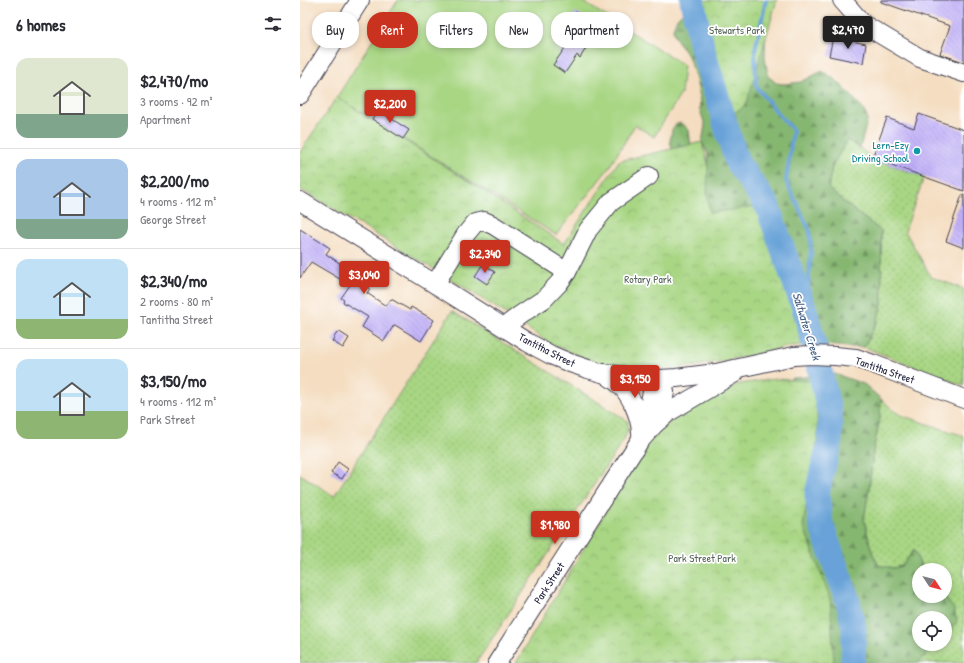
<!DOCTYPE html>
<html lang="en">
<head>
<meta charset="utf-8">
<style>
	body { margin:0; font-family:"Patrick Hand",sans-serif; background:#f2f2f3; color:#2b2b33; height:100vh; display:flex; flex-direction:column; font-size:15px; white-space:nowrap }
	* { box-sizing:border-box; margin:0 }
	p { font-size:13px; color:#7c7c81 }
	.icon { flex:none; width:22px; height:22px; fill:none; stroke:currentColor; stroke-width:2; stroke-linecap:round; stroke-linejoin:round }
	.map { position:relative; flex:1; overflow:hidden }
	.sheet { display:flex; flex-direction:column; background:#fff; width:300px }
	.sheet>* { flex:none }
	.hud { position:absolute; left:12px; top:12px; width:380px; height:36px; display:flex; gap:8px }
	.needle { width:26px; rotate:126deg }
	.buttons { position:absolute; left:612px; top:563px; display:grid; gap:8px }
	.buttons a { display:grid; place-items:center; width:40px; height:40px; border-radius:50%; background:#fff; box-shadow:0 2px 6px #0003; font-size:20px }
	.price { position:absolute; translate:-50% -34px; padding:0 9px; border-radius:4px; background:#c8321e; color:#fff; font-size:13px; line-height:26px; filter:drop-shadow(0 1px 2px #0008) }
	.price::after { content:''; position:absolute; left:50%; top:24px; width:12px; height:9px; margin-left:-6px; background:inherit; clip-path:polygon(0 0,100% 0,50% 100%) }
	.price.selected { background:#222; color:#fff }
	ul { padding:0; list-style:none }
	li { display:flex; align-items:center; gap:12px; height:100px; padding:0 16px }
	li+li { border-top:1px solid #e1e1e2 }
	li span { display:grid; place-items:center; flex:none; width:112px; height:80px; border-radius:12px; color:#555 }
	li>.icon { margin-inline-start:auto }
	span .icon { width:48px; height:48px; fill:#fffc; stroke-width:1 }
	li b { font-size:17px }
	h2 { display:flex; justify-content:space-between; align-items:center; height:48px; padding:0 16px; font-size:17px }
	.chip { padding:0 14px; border-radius:16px; background:#fff; box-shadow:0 2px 6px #0003; font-size:14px; line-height:36px }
	.chip.selected { background:#c8321e; color:#fff }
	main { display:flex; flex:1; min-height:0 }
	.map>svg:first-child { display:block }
</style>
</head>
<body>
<main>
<section class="sheet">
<h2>6 homes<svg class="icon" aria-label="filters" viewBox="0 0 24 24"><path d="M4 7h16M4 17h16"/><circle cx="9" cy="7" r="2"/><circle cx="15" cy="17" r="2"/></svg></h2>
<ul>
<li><span style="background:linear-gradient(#dfe7d0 70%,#7fa58c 0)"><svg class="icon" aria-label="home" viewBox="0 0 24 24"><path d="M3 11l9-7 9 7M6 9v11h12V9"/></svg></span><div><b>$2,470/mo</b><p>3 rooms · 92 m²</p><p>Apartment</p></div></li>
<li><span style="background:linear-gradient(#a9c7e8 75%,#7fa58c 0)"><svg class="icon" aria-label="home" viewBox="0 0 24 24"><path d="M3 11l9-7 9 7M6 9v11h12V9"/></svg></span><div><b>$2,200/mo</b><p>4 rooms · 112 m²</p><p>George Street</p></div></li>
<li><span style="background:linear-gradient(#bfe0f5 75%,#8fb573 0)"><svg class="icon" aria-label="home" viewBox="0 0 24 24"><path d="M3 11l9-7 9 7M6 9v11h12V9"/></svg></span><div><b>$2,340/mo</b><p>2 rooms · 80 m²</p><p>Tantitha Street</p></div></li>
<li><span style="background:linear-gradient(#bfe0f5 65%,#8fb573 0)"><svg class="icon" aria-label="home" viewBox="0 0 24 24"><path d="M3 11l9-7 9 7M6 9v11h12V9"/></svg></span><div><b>$3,150/mo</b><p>4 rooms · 112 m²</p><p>Park Street</p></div></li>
</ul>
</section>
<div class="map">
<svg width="664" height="663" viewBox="0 0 664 663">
	<defs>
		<pattern id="grass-dots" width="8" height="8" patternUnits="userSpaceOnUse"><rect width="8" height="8" fill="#a8d683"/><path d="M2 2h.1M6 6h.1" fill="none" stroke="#90b772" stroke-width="1.8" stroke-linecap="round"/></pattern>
		<pattern id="forest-firs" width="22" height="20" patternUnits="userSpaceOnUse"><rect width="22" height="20" fill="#86b771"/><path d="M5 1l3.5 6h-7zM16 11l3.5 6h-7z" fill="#6d945e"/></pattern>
		<pattern id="park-crowns" width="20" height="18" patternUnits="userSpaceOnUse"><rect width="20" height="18" fill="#a8d683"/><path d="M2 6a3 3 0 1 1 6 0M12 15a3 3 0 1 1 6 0" fill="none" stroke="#90b772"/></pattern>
		<pattern id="building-back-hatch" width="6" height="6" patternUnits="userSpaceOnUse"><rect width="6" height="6" fill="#bfaff8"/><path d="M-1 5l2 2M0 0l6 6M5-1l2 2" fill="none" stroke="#a496d6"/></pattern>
	</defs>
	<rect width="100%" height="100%" fill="#fff"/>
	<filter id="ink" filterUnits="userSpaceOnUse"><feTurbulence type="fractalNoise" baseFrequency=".025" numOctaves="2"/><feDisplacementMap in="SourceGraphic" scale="8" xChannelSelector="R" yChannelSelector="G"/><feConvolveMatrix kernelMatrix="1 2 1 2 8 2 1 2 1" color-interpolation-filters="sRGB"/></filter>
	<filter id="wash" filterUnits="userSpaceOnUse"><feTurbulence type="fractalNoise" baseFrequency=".012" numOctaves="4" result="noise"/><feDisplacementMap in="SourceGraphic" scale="16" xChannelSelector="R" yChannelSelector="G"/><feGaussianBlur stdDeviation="0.9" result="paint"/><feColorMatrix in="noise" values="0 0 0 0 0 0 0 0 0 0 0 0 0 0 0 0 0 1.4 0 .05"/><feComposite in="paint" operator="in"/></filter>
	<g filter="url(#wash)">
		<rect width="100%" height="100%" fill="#f4ddc0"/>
		<!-- grass -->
		<g fill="url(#grass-dots)" stroke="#657c5f">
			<path d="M547,140L560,148L572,158L624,177L605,231L631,277L664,289V386L564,347L577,322L582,304L581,231L546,204L528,188L532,167Z"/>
			<path d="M152,311L328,421V431L323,441L176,663H0V474L34,496Z"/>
			<path d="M581,399L594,411L603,416L664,436V663H617L637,644H645V637L647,634L645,598L643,596H645V570H624L621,566L614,550L602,566L593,568L578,566L571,549L564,519L569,489L573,452L580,418Z"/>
		</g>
		<!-- forest -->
		<g fill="url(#forest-firs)" stroke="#546c56">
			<path d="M385,12C398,20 403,82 408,99C410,106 414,113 416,119L433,112L466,27L465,57L468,76L476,83L484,84L501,82L522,71L536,80L560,105L568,118L560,148L547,140L532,167L528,188L546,204L581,231L582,304L577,322L564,347H548L514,344L502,340L409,213L407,193L374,155L370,141L372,130L376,124L380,123L385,126L389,130L391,148L408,164V154L402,142L405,125L400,110L399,93L395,76L388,56L375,37L373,29L376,20L381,14Z"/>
			<path d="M535,374L564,384L581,399L580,418L573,452L569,489L564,519L571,549L578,565L593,568L602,566L614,550L621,566L624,570H619V596H643L654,609L657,622L645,637V618H619V644H637L617,663H467L474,390L493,378Z"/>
		</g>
		<!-- park -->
		<g fill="url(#park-crowns)" stroke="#657c5f">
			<path d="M399,0H477L447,102L440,110L427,115L402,18Z"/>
			<path d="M37,97L176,186L264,244L319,161L402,142L408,164L407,193L410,213L467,205L514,344L491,346L449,356L396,366L363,369L333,368L303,364L281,357L249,343L208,315L157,283L0,189V152Z"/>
			<path d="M474,379L515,381L518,436L503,525L530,599L534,663H216L337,459L349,442L368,423L401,402L439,384Z"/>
		</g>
		<!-- pitch -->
		<path fill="#a8d683" stroke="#657c5f" d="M98,0H280L384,65L381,94L354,137L335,125L308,169L256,235L37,97Z"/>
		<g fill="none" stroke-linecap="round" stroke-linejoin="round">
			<!-- stream -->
			<path stroke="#68a2d8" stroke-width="4" d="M466,0L455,50L456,86L480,116L493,130L486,181L510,231L511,250L506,314"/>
			<!-- river -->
			<path stroke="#68a2d8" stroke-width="25" d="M392,0L403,51L437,162L467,205L506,314L514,344L530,415V444L522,471L517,495L521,524L548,601L554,629L553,660L552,663"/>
		</g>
		<g id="blocks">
			<!-- building -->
			<g fill="url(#building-back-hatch)">
				<path d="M581,0H664V62L640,54L650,26L581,2Z"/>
				<path d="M276,12L299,27L280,58L277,55L265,73L253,65L265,48L256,42Z"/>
				<path d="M533,37L566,44L563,63L529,56Z"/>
				<path d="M78,110L109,130L103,139L72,119Z"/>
				<path d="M619,114L664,130V191L572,158L587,118L614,128Z"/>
				<path d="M662,195H664V248L646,241Z"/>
				<path d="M0,229L30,248L26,254L41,264L40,265L65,281L63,284L70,289L67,293L86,306L91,299L110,310L111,307L134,320L121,341L95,325H94L84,341L62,327L68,317L43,302L44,300L41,298L50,285L11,262L0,278Z"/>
				<path d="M183,264L195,272L187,284L175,276Z"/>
				<path d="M38,331L49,338L43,348L32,341Z"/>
				<path d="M38,462L48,469L42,479L31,473Z"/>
			</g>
		</g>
	</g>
	<g filter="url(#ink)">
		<use href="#blocks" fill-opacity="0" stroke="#423e4f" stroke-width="1"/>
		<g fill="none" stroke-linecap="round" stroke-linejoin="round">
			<defs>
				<g id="minor">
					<path d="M542,0L563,24L620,58L664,73"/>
					<path d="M0,95L60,0"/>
					<path d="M0,201L135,284L227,342L251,355L270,363L288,369L302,373L341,378L360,379L376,378L416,373L494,356L511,355L535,356L556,358L573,364L664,399"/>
					<path d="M135,284L166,234L175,223L184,221L193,225L267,272"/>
					<path d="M204,327L220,315L244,299L259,283L267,272L288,230L311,202L349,176"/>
					<path d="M304,373C309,377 315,380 319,384C331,395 340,416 341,432"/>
					<path d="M355,424L369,412L435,373"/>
					<path d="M197,663L339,442L353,426L362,408L365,392L364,386L360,379L355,383L353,387L347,416L341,437"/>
				</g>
			</defs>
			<!-- minor casing -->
			<use href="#minor" stroke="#423e4f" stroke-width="20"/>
			<!-- minor -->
			<use href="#minor" stroke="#fff" stroke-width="18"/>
		</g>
	</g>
	<!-- markers -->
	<circle fill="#0f9aa8" stroke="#fff" stroke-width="1.5" cx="617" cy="151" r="4"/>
	<g text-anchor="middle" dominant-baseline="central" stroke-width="3.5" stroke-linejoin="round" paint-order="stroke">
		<!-- park labels -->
		<g font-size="11" fill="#516154" stroke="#fff">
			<text x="437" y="30">Stewarts Park</text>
			<text x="348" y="279">Rotary Park</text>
			<text x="402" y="558">Park Street Park</text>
		</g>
		<!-- culture labels -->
		<g font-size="11" fill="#0d838f" stroke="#fff" text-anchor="end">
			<text x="609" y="145">Lern-Ezy<tspan x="609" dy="13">Driving School</tspan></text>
		</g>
		<!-- street labels -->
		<g font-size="11" fill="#22223b" stroke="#fff">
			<text transform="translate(247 350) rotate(27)">Tantitha Street</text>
			<text transform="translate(585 370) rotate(19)">Tantitha Street</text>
			<text transform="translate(249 583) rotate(-57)">Park Street</text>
		</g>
		<!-- water labels -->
		<g font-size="12" font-style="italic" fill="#425c82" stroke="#fff">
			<text transform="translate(507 326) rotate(73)">Saltwater Creek</text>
		</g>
	</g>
</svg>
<div class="buttons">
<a><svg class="needle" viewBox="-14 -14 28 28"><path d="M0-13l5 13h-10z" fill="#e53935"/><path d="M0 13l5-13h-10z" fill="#7c7c81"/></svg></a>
<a><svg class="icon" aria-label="locate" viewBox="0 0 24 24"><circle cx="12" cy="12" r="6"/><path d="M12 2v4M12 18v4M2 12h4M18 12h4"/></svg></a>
</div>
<b class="price selected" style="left:548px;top:50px">$2,470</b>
<b class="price" style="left:90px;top:124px">$2,200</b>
<b class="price" style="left:185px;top:274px">$2,340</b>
<b class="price" style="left:64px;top:295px">$3,040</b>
<b class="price" style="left:335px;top:399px">$3,150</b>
<b class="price" style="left:255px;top:545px">$1,980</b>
<div class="hud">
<a class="chip">Buy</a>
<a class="chip selected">Rent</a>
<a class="chip">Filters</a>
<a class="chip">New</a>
<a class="chip">Apartment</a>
</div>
</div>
</main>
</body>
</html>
